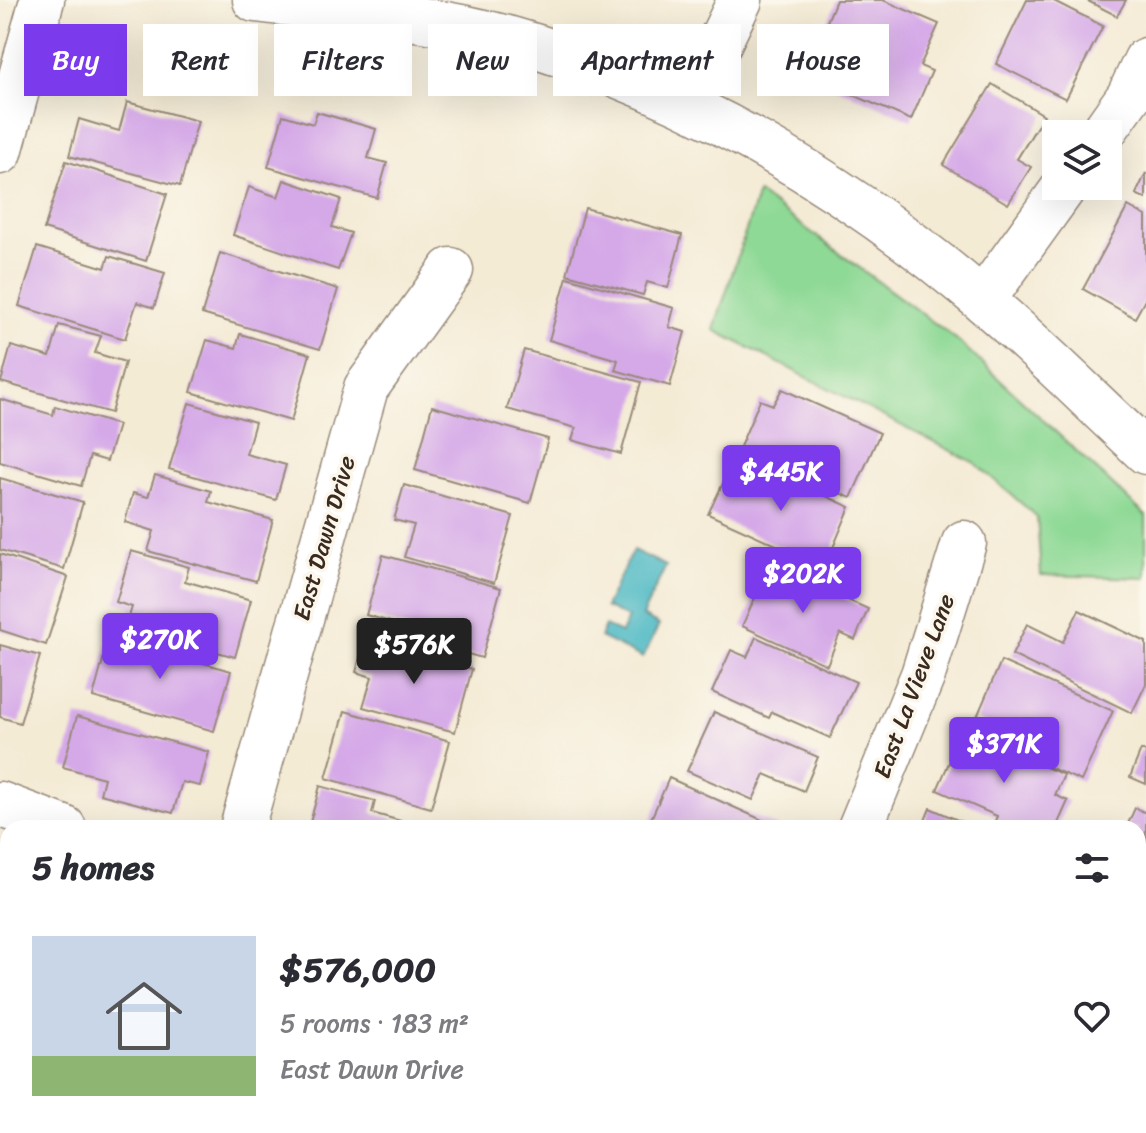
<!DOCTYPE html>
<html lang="en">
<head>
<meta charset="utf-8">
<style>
	body { margin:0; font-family:Sriracha,sans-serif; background:#f2f2f3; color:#2b2b33; height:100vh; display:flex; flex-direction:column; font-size:30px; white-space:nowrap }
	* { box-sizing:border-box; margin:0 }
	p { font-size:26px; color:#7c7c81 }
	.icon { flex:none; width:44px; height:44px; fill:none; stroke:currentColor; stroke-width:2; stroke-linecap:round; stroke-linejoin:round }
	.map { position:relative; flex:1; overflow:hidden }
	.details { position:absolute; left:0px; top:820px; width:1146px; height:314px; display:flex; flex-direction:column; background:#fff; border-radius:24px 24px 0 0; box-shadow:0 8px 32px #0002 }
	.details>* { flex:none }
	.top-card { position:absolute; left:24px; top:24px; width:1098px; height:72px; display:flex; gap:16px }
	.buttons { position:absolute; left:1042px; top:120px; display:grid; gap:16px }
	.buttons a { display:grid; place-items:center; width:80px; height:80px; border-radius:0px; background:#fff; box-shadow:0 8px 32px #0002; font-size:40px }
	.price { position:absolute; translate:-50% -68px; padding:0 18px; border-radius:8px; background:#7c3aed; color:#fff; font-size:26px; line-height:52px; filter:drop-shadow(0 2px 4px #0008) }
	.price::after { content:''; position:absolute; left:50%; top:48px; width:24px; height:18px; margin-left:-12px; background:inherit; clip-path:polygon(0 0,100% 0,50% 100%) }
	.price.selected { background:#222; color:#fff }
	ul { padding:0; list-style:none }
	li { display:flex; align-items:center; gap:24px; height:200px; padding:0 32px }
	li+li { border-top:2px solid #e1e1e2 }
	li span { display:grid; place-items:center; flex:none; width:224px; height:160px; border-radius:0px; color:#555 }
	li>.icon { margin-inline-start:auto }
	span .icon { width:96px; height:96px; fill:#fffc; stroke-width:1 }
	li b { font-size:34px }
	h2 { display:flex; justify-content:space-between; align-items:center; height:96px; padding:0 32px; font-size:34px }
	.tag { padding:0 28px; border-radius:0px; background:#fff; box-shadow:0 8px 32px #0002; font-size:28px; line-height:72px }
	.tag.selected { background:#7c3aed; color:#fff }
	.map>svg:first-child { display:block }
</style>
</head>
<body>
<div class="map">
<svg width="1146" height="1133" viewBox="0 0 1146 1133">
	<rect width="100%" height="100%" fill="#fbf7ec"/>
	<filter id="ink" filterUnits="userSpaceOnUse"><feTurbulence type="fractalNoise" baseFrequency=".0125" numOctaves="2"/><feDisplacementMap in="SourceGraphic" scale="16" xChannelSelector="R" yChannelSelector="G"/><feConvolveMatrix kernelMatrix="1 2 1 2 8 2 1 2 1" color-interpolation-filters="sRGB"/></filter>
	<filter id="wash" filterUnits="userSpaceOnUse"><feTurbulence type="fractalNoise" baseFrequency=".006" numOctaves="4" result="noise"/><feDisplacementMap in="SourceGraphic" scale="32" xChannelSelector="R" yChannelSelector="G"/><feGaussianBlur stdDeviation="1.8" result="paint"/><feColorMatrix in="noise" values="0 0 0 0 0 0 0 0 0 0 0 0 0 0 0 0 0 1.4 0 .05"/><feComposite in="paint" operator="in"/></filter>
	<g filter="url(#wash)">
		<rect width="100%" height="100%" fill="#f4ebd5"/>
		<!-- green -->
		<g fill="#8ed995" stroke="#64825a" stroke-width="2">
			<path d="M758,193L956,339L1146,516V578L1041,575L1037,517L975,463L714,330Z"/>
			<path d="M0,1038L8,1041V1126H238L257,1133H0Z"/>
			<path d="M341,1126H478L475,1133H337Z"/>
		</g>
		<!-- water -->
		<path fill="#4ab8c3" stroke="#427170" stroke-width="2" d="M633,550L666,566L642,616L659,625L643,658L600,637L605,626L621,633L628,618L605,607Z"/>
		<g id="blocks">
			<!-- building -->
			<g fill="#d5a9e8">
				<path d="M836,0H883L939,24L920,66L932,71L911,120L830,85L852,35L826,24Z"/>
				<path d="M1027,0H1052L1103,26L1066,99L996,64Z"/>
				<path d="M1086,0H1126L1117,16Z"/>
				<path d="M992,84L1044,115L1017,159L1031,167L1008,204L943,165Z"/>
				<path d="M127,102L198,121L180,186L69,156L79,119L119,131Z"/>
				<path d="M317,112L376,129L368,158L387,163L377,198L268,167L283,115L313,124Z"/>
				<path d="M66,161L167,194L146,261L44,229Z"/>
				<path d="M1146,173V199L1136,194Z"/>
				<path d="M284,180L341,199L332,227L351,233L338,270L233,235L249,187L278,197Z"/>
				<path d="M1128,206L1146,216V298L1135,318L1083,289Z"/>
				<path d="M585,208L682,235L668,288L647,282L643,295L567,274Z"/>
				<path d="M37,247L105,268L109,256L165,273L154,308L137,302L125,339L19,306Z"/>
				<path d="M220,253L338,289L320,349L202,314Z"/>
				<path d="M567,277L674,308L669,327L685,332L670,386L615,370L618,360L549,340Z"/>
				<path d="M59,325L101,336L95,353L125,362L111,413L1,382L11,346L50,357Z"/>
				<path d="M240,334L310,354L291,421L191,392L207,340L236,348Z"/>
				<path d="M524,350L641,382L621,454L572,440L576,428L507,409Z"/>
				<path d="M782,389L880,433L851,498L739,449L760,400L773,405Z"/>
				<path d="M0,399L53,415L55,406L118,425L107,461L90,456L81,486L0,462Z"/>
				<path d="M189,403L255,422L246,454L286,465L276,500L169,469Z"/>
				<path d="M432,406L548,439L530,503L415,470Z"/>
				<path d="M751,462L850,507L825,567L708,514L728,473L742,480Z"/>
				<path d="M155,475L211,491L208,502L273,520L256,581L148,551L154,531L125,522L133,493L148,497Z"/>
				<path d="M0,478L83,502L64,569L0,550Z"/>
				<path d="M404,485L513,516L494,583L404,557L414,525L394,520Z"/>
				<path d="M131,551L189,567L185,581L251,600L235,657L126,626L132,607L116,602Z"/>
				<path d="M0,554L68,577L46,645L0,630Z"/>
				<path d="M383,555L501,588L482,658L430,643L432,634L366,615Z"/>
				<path d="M770,565L868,609L855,640L840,633L827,665L742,626Z"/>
				<path d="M1079,610L1146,642V684L1132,713L1012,655L1027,624L1063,642Z"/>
				<path d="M112,627L172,644L169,653L231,671L214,731L93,697Z"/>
				<path d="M756,637L856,682L830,738L772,712L769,718L712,692L731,650L747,657Z"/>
				<path d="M365,640L472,669L455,732L363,707L372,677L356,672Z"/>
				<path d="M0,645L40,656L20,723L0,717Z"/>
				<path d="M1001,661L1113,711L1081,781L1030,759L1036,746L976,719Z"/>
				<path d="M345,711L450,741L431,808L326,778Z"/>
				<path d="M714,712L818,757L804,791L765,774L753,800L687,771Z"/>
				<path d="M77,716L209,752L200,786L182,782L173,813L100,794L104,778L63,767Z"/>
				<path d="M963,731L1064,775L1055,795L1068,801L1056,828H992L997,816L937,790Z"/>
				<path d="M1141,750L1146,752V784L1130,777Z"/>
				<path d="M669,778L780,828H647Z"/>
				<path d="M320,786L375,801L372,813L426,828L309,826Z"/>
				<path d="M930,808L976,828H922Z"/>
				<path d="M1135,808L1146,813V896L1138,893V828H1126Z"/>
				<path d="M5,888L8,890V993L0,990V901Z"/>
				<path d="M1138,897L1146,901V980L1138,977Z"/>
				<path d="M1138,1002L1146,1006V1069L1138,1066Z"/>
				<path d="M508,1126H580L577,1133H505Z"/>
				<path d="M595,1126H626L641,1133H592Z"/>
				<path d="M968,1126H1066L1082,1133H965Z"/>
				<path d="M1077,1126H1129L1126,1133H1094Z"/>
			</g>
		</g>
	</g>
	<g filter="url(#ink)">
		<use href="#blocks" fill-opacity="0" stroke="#988a7a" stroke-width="2"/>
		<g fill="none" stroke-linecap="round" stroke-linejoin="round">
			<defs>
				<g id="minor">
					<path d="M255,0C339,10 425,15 507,38C683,87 843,182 981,299C1038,347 1091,401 1146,452"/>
					<path d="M689,106L740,0"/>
					<path d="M1102,134L1129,96L1146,60"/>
					<path d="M0,152L42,0"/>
					<path d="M983,300L1065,186"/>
					<path d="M0,804L64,828"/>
					<path d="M242,828L366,388L451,270"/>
					<path d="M860,828L923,675L964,543"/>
					<path d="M779,1126L795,1133"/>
				</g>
			</defs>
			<!-- minor casing -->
			<use href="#minor" stroke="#988a7a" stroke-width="47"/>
			<!-- minor -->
			<use href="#minor" stroke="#fff" stroke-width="44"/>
		</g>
	</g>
	<g text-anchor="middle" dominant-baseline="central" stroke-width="7" stroke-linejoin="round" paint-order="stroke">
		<!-- street labels -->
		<g font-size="24" fill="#3b2a1e" stroke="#fbf7ec">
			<text transform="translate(324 538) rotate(-74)">East Dawn Drive</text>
			<text transform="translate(914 686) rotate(-70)">East La Vieve Lane</text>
		</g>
	</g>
</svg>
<div class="buttons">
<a><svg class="icon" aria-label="layers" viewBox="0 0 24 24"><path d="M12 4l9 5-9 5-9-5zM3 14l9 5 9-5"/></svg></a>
</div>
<b class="price" style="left:781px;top:513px">$445K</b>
<b class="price" style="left:803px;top:615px">$202K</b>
<b class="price" style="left:160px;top:681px">$270K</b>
<b class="price selected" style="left:414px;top:686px">$576K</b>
<b class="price" style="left:1004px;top:785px">$371K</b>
<div class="top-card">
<a class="tag selected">Buy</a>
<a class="tag">Rent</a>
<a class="tag">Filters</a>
<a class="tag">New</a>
<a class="tag">Apartment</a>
<a class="tag">House</a>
</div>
<section class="details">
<h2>5 homes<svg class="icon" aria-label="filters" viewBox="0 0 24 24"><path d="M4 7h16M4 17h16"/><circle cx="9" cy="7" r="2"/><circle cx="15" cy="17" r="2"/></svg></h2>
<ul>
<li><span style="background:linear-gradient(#c9d6e8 75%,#8fb573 0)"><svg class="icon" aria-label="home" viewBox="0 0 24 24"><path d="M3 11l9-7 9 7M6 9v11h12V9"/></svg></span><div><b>$576,000</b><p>5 rooms · 183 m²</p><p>East Dawn Drive</p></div><svg class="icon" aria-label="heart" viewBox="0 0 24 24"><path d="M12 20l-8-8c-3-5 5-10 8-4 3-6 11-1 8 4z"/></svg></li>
</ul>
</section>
</div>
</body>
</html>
